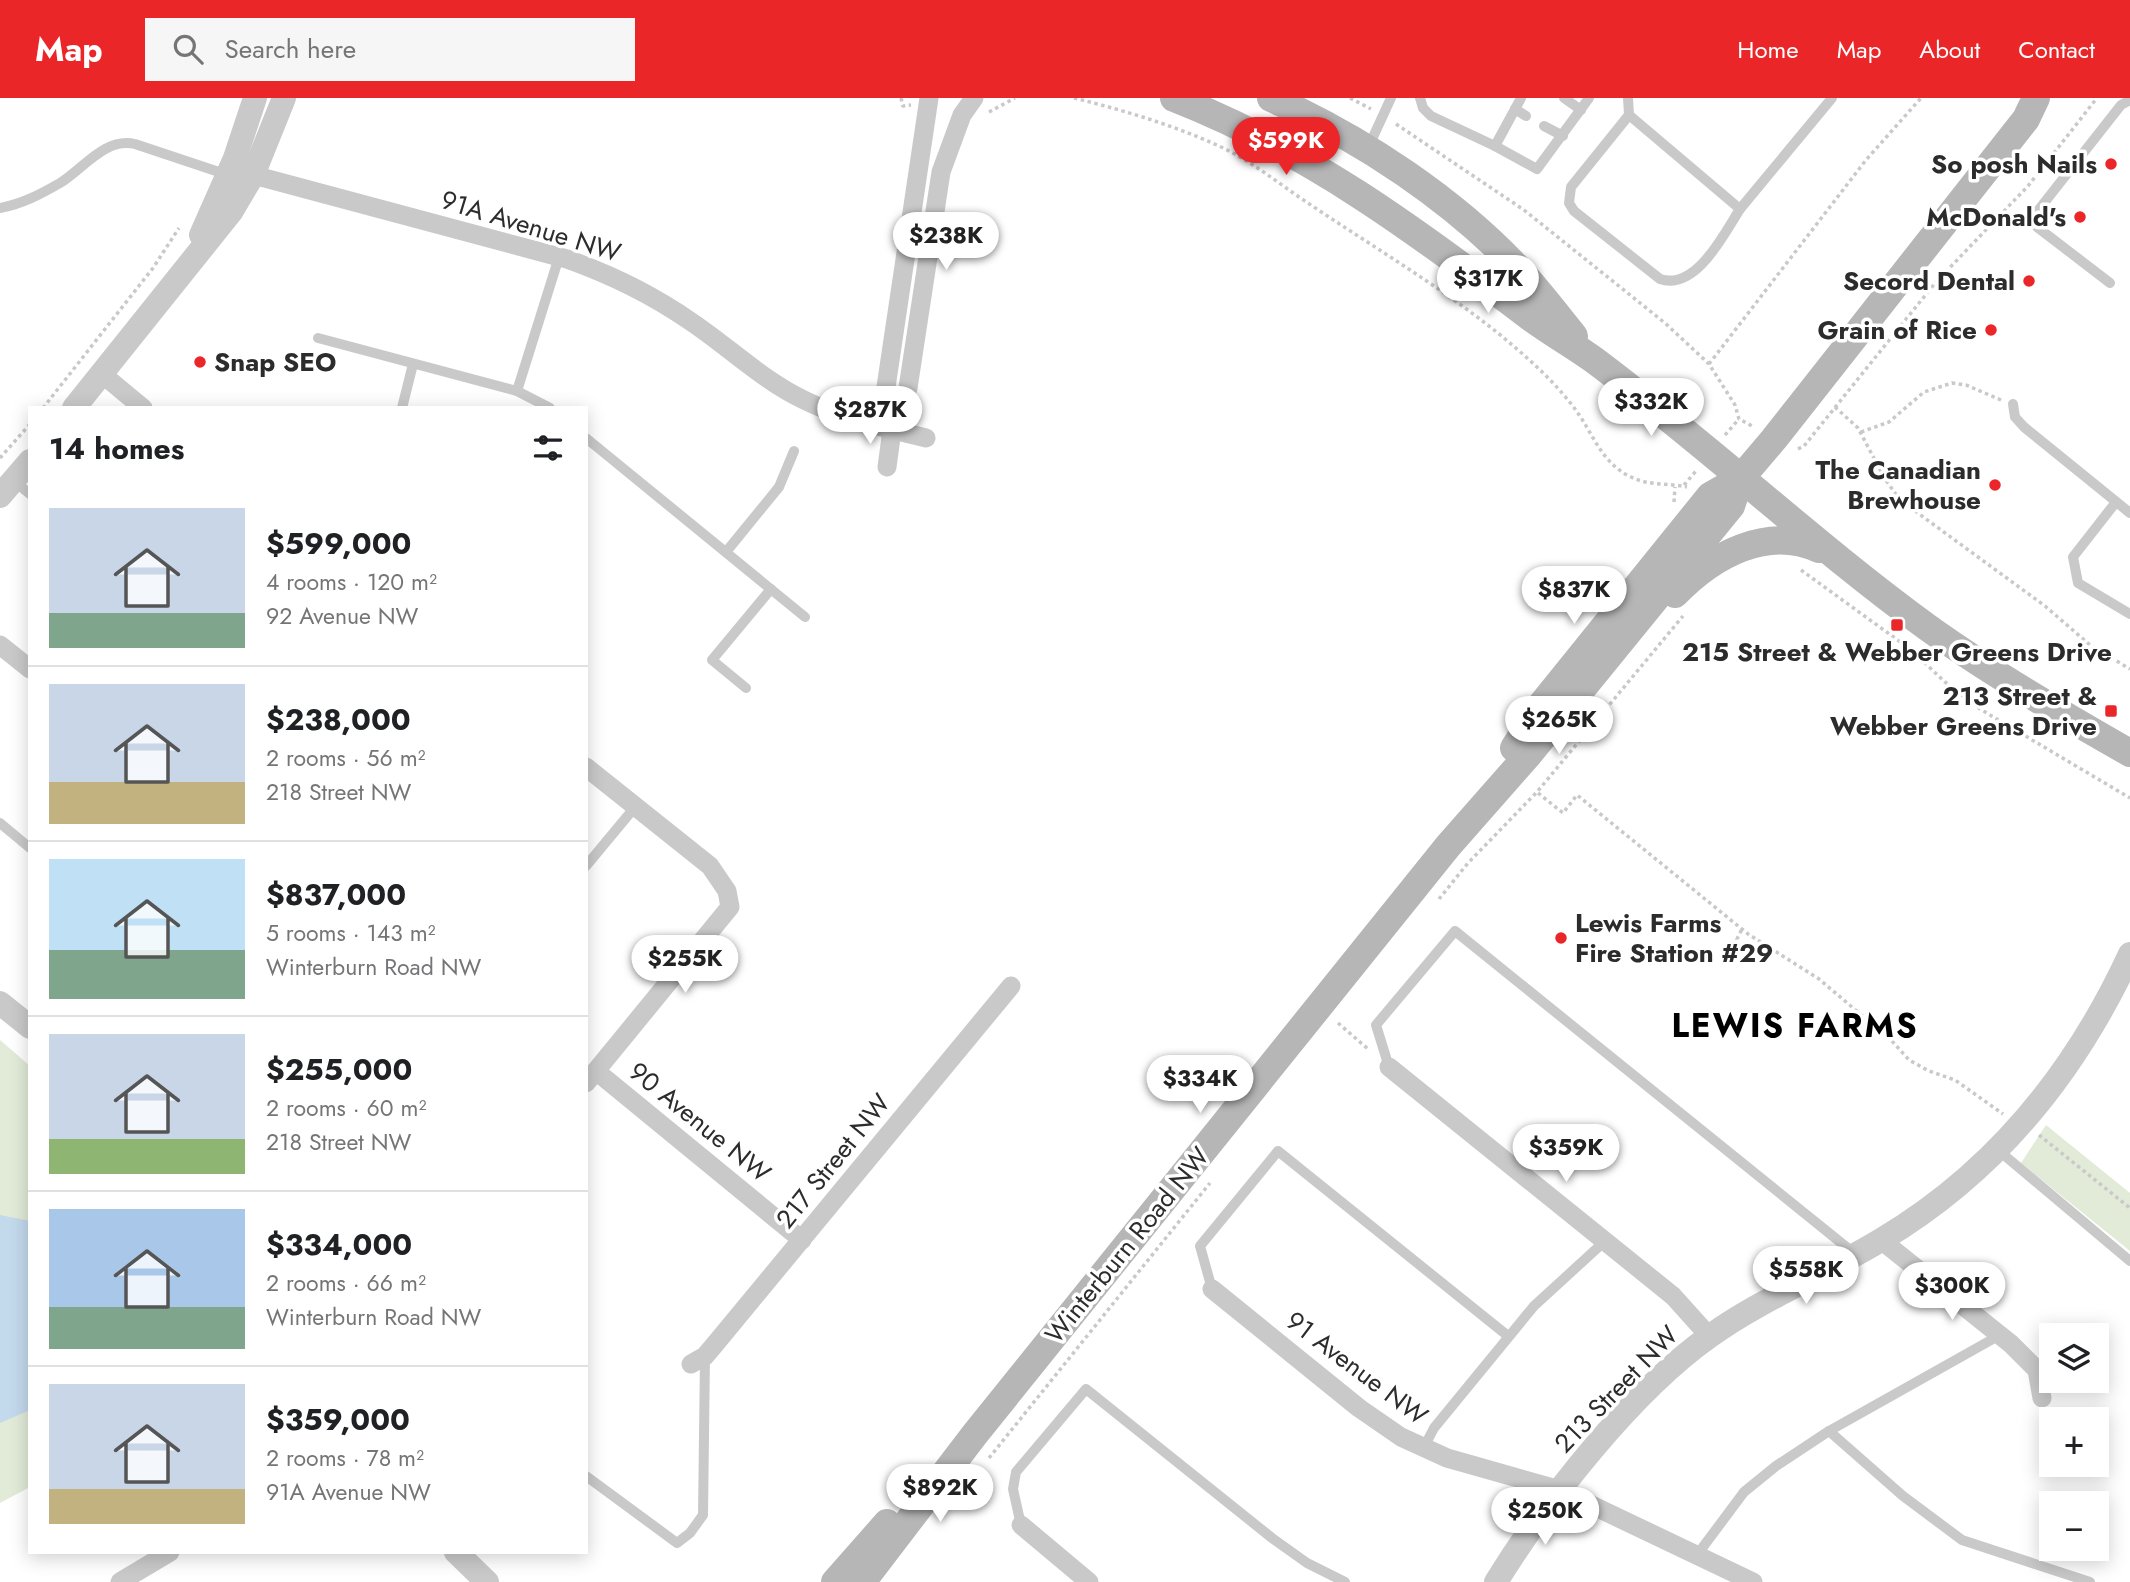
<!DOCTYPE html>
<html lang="en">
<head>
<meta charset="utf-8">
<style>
	body { margin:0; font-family:Jost,sans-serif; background:#f6f6f6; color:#202124; height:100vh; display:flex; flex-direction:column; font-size:26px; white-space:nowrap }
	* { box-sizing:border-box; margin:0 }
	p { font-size:23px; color:#757577 }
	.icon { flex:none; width:38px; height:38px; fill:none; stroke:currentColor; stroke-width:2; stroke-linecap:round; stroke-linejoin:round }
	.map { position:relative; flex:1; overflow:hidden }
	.side { position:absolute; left:28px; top:308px; width:560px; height:1148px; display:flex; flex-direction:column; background:#fff; border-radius:0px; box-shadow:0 4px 18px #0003 }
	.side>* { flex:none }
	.fabs { position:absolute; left:2039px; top:1225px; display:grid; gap:14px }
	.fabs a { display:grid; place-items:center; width:70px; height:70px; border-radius:0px; background:#fff; box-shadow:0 4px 18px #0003; font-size:35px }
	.price { position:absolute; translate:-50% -60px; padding:0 16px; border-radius:24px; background:#fff; color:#222; font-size:23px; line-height:46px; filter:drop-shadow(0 2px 4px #0008) }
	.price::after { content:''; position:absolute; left:50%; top:42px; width:21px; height:16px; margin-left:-10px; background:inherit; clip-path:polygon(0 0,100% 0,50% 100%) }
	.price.on { background:#eb2628; color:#fff }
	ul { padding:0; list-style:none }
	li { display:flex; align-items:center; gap:21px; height:175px; padding:0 21px }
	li+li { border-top:2px solid #e0e0e0 }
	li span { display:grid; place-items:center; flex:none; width:196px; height:140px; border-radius:0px; color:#555 }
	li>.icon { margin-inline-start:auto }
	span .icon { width:84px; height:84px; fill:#fffc; stroke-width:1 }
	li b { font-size:30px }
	h2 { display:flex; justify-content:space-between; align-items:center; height:84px; padding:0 21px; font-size:30px }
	header { display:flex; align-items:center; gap:42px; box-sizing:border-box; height:98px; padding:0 35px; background:#eb2628; color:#fff }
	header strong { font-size:33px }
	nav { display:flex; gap:38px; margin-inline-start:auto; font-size:24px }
	.search { width:490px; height:63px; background:#f6f6f6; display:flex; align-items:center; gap:18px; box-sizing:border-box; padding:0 24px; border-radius:0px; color:#757577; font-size:26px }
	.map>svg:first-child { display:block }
</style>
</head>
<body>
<header>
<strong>Map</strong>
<div class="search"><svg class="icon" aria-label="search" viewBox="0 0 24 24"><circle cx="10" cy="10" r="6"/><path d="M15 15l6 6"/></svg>Search here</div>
<nav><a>Home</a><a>Map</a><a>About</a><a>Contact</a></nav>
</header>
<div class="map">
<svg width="2130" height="1484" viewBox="0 0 2130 1484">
	<rect width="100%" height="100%" fill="#fff"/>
	<!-- green -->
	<g fill="#e1ebd8">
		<path d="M0,942L30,968V1389L0,1405Z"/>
		<path d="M2046,1027L2130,1095V1153L2021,1065Z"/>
	</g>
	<!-- water -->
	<path fill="#c3d9ec" d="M0,1117L30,1123V1312L0,1325Z"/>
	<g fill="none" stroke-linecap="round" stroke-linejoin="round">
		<!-- path -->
		<g stroke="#c9c9c9" stroke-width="3.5" stroke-dasharray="3.5 3.5" stroke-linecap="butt">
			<path d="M901,0L903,8L911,7"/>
			<path d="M1074,0C1123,12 1173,27 1219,48C1249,62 1273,81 1299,99C1368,146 1439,187 1504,240C1529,261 1555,284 1575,311C1593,335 1601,365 1631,379C1649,388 1669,385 1687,389"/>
			<path d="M1350,0L1371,11"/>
			<path d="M989,14L1015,0"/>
			<path d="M1396,26L1524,112L1665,225L1709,266L1735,307L1739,321L1754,329"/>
			<path d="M2003,115L2020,129"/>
			<path d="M1709,266L1866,62L1921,0"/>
			<path d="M1835,309L1858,330L1885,381L1900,402L2045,508L2090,547L2130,571"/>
			<path d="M43,310L153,170L179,130"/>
			<path d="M1861,334L1889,324L1924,294L1952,285L1966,287L2001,302"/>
			<path d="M1725,337L1739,321"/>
			<path d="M1798,351L1804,348L1936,184L2028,88L2097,0"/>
			<path d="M0,360L30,326"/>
			<path d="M1684,387L1696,373"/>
			<path d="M1674,404L1675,389"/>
			<path d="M1801,472L1910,551L1945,584L1980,611L2130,700"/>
			<path d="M1538,695L1563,715L1577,697L1748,836L1819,881L1892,943L1909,962L1929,973L1955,982L2003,1016"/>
			<path d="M1439,801L1468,765L1537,694L1683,518"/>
			<path d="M1741,855L1737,841L1742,831"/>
			<path d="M1338,925L1368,951"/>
			<path d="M2039,1037L2130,1110"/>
			<path d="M989,1360L1210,1085"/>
		</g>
		<!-- service -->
		<g stroke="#c9c9c9" stroke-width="10">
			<path d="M1420,0L1423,10L1431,18L1495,48"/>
			<path d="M1521,0L1495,48L1537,71L1589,0"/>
			<path d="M1564,0L1581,12"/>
			<path d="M1628,0L1629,17L1740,111L1832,0"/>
			<path d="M1515,11L1526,18"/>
			<path d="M1629,17L1571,89L1569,105L1574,113L1660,181C1696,193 1724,136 1740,111"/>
			<path d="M1544,28L1563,38"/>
			<path d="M1368,50L1391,0"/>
			<path d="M0,110C22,106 41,96 60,85C83,71 105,39 135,46L228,77"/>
			<path d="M2110,185L2037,129L2033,119L2121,7L2130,2"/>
			<path d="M318,240L517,293"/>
			<path d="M2013,306L2015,319L2024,329L2130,415"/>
			<path d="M402,310L413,266"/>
			<path d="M550,310L517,293L559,159"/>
			<path d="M586,340L805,519"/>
			<path d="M14,383L30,396"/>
			<path d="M2116,404L2073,459L2078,485L2130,516"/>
			<path d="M726,454L779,389L794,353"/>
			<path d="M746,590L712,562L771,491"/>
			<path d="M0,725L30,750"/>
			<path d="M586,768L635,709"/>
			<path d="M1389,969L1376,927L1455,833L1855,1156"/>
			<path d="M1998,1052L2130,1163"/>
			<path d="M1212,1191L1200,1148L1278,1053L1508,1238"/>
			<path d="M1829,1333L1903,1398L1962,1442L2090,1484"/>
			<path d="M1423,1351L1434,1330L1534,1208L1605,1143"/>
			<path d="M586,1378L677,1445L690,1435L703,1417L705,1258"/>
			<path d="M1021,1427L1013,1391L1016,1374L1086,1291L1272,1440L1307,1465L1345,1484"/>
			<path d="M1697,1457L1744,1394L1776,1368L1829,1333L2000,1237"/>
		</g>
		<!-- minor -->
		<g stroke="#c9c9c9" stroke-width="19">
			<path d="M253,77L567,161C612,177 651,196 690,223C729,249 762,282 804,302C842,321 885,330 926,340"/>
			<path d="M102,276L143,310"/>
			<path d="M892,331L886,289L929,0"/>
			<path d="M887,369L892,332L908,290L941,74L962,17L974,0"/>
			<path d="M0,547L30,571"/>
			<path d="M586,669L710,768L727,793L730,809L586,985"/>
			<path d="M1389,969L1673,1198L1709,1238"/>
			<path d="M596,973L802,1142"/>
			<path d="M1881,1142L2011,1246L2037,1272L2042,1300"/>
			<path d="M1212,1191L1359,1310L1401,1339L1447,1360L1560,1392L1753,1484"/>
			<path d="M691,1266L705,1258L716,1245L1011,888"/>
			<path d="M1021,1427L1089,1484"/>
			<path d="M120,1484L170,1454"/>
		</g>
		<!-- tertiary -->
		<g stroke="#c9c9c9" stroke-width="24">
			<path d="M201,137L235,60L255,0"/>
			<path d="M74,310L231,114L253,77L284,0"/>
			<path d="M0,398L30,363"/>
			<path d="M0,905L30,929"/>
			<path d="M456,1454L487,1484"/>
			<path d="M1496,1484C1546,1403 1632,1293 1710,1238C1763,1200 1825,1176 1881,1142C1994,1075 2075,975 2130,856"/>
		</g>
		<!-- secondary -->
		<g stroke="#b6b6b6" stroke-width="28">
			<path d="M1174,0C1305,51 1415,132 1526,216C1548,233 1572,246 1594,262C1708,347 1812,445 1927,529C1991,575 2061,616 2130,655"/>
			<path d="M1271,0C1361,40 1456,103 1523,176C1541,196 1557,217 1574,238"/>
			<path d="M1675,496C1713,457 1767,427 1819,451"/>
			<path d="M1514,650L1542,606L1710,398L1740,381L1774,341L2026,21L2036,0"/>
			<path d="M835,1484L887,1425"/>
			<path d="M862,1484L975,1336L1448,748L1529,656L1731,408L1740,381"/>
		</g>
	</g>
	<!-- markers -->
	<g fill="#eb2628" stroke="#fff" stroke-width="2.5">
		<circle cx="2111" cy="66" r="7"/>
		<circle cx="2080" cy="119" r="7"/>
		<circle cx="2029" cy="183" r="7"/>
		<circle cx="1991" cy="232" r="7"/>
		<circle cx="200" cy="264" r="7"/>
		<circle cx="1995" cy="387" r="7"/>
		<rect x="1890" y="520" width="14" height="14" rx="3.5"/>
		<rect x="2104" y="606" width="14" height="14" rx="3.5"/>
		<circle cx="1561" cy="840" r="7"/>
	</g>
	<g text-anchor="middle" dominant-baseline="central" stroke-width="7" stroke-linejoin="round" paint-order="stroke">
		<!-- poi labels -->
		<g font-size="26" font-weight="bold" fill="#2c2c2c" stroke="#fff" text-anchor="end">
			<text x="2097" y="66">So posh Nails</text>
			<text x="2066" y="119">McDonald's</text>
			<text x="2015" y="183">Secord Dental</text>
			<text x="1977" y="232">Grain of Rice</text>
			<text x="214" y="264" text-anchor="start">Snap SEO</text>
			<text x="1981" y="372">The Canadian<tspan x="1981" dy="30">Brewhouse</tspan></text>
			<text x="1897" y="554" text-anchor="middle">215 Street &amp; Webber Greens Drive</text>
			<text x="2097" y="598">213 Street &amp;<tspan x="2097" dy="30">Webber Greens Drive</tspan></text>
			<text x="1575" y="825" text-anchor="start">Lewis Farms<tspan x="1575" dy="30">Fire Station #29</tspan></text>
		</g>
		<!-- street labels -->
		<g font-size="26" fill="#2c2c2c" stroke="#fff">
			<text transform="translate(531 128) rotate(17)">91A Avenue NW</text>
			<text transform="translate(700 1024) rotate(39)">90 Avenue NW</text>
			<text transform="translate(833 1063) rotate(-51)">217 Street NW</text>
			<text transform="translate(1127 1147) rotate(-51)">Winterburn Road NW</text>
			<text transform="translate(1357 1270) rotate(37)">91 Avenue NW</text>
			<text transform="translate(1616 1291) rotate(-46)">213 Street NW</text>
		</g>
		<!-- district labels -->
		<g font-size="33" font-weight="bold" letter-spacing="2" fill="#000" stroke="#fff">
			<text x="1795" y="927">LEWIS FARMS</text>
		</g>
	</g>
</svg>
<div class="fabs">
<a><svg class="icon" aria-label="layers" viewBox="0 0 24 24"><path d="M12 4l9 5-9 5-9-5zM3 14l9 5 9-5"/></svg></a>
<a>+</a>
<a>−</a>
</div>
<b class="price on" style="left:1286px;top:79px">$599K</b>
<b class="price" style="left:946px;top:174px">$238K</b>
<b class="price" style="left:1488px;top:217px">$317K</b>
<b class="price" style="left:1651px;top:340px">$332K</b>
<b class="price" style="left:870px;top:348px">$287K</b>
<b class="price" style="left:1574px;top:528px">$837K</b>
<b class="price" style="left:1559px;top:658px">$265K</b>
<b class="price" style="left:685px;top:897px">$255K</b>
<b class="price" style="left:1200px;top:1017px">$334K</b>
<b class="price" style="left:1566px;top:1086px">$359K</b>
<b class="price" style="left:1806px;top:1208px">$558K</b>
<b class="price" style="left:1952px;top:1224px">$300K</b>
<b class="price" style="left:940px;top:1426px">$892K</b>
<b class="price" style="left:1545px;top:1449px">$250K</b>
<section class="side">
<h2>14 homes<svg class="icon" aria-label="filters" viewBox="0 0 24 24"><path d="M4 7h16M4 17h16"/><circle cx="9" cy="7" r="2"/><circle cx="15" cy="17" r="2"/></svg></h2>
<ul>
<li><span style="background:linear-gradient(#c9d6e8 75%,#7fa58c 0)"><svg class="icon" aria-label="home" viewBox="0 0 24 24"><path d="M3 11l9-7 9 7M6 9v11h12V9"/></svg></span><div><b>$599,000</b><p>4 rooms · 120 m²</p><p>92 Avenue NW</p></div></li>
<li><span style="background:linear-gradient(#c9d6e8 70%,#c2b280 0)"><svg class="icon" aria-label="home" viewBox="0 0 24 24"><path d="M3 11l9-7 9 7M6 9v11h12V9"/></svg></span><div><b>$238,000</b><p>2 rooms · 56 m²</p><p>218 Street NW</p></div></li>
<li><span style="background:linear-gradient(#bfe0f5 65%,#7fa58c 0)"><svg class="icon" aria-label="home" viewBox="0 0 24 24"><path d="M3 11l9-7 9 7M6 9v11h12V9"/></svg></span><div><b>$837,000</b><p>5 rooms · 143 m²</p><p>Winterburn Road NW</p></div></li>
<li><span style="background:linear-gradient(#c9d6e8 75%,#8fb573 0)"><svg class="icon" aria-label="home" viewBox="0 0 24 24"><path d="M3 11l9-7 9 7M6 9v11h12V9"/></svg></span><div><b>$255,000</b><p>2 rooms · 60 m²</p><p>218 Street NW</p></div></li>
<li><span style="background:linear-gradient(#a9c7e8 70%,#7fa58c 0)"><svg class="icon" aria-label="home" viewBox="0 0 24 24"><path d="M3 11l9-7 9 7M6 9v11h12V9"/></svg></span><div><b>$334,000</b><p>2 rooms · 66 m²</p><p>Winterburn Road NW</p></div></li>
<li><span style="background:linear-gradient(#c9d6e8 75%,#c2b280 0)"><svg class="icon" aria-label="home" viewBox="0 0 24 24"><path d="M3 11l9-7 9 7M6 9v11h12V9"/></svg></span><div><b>$359,000</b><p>2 rooms · 78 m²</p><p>91A Avenue NW</p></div></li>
</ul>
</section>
</div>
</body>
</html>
